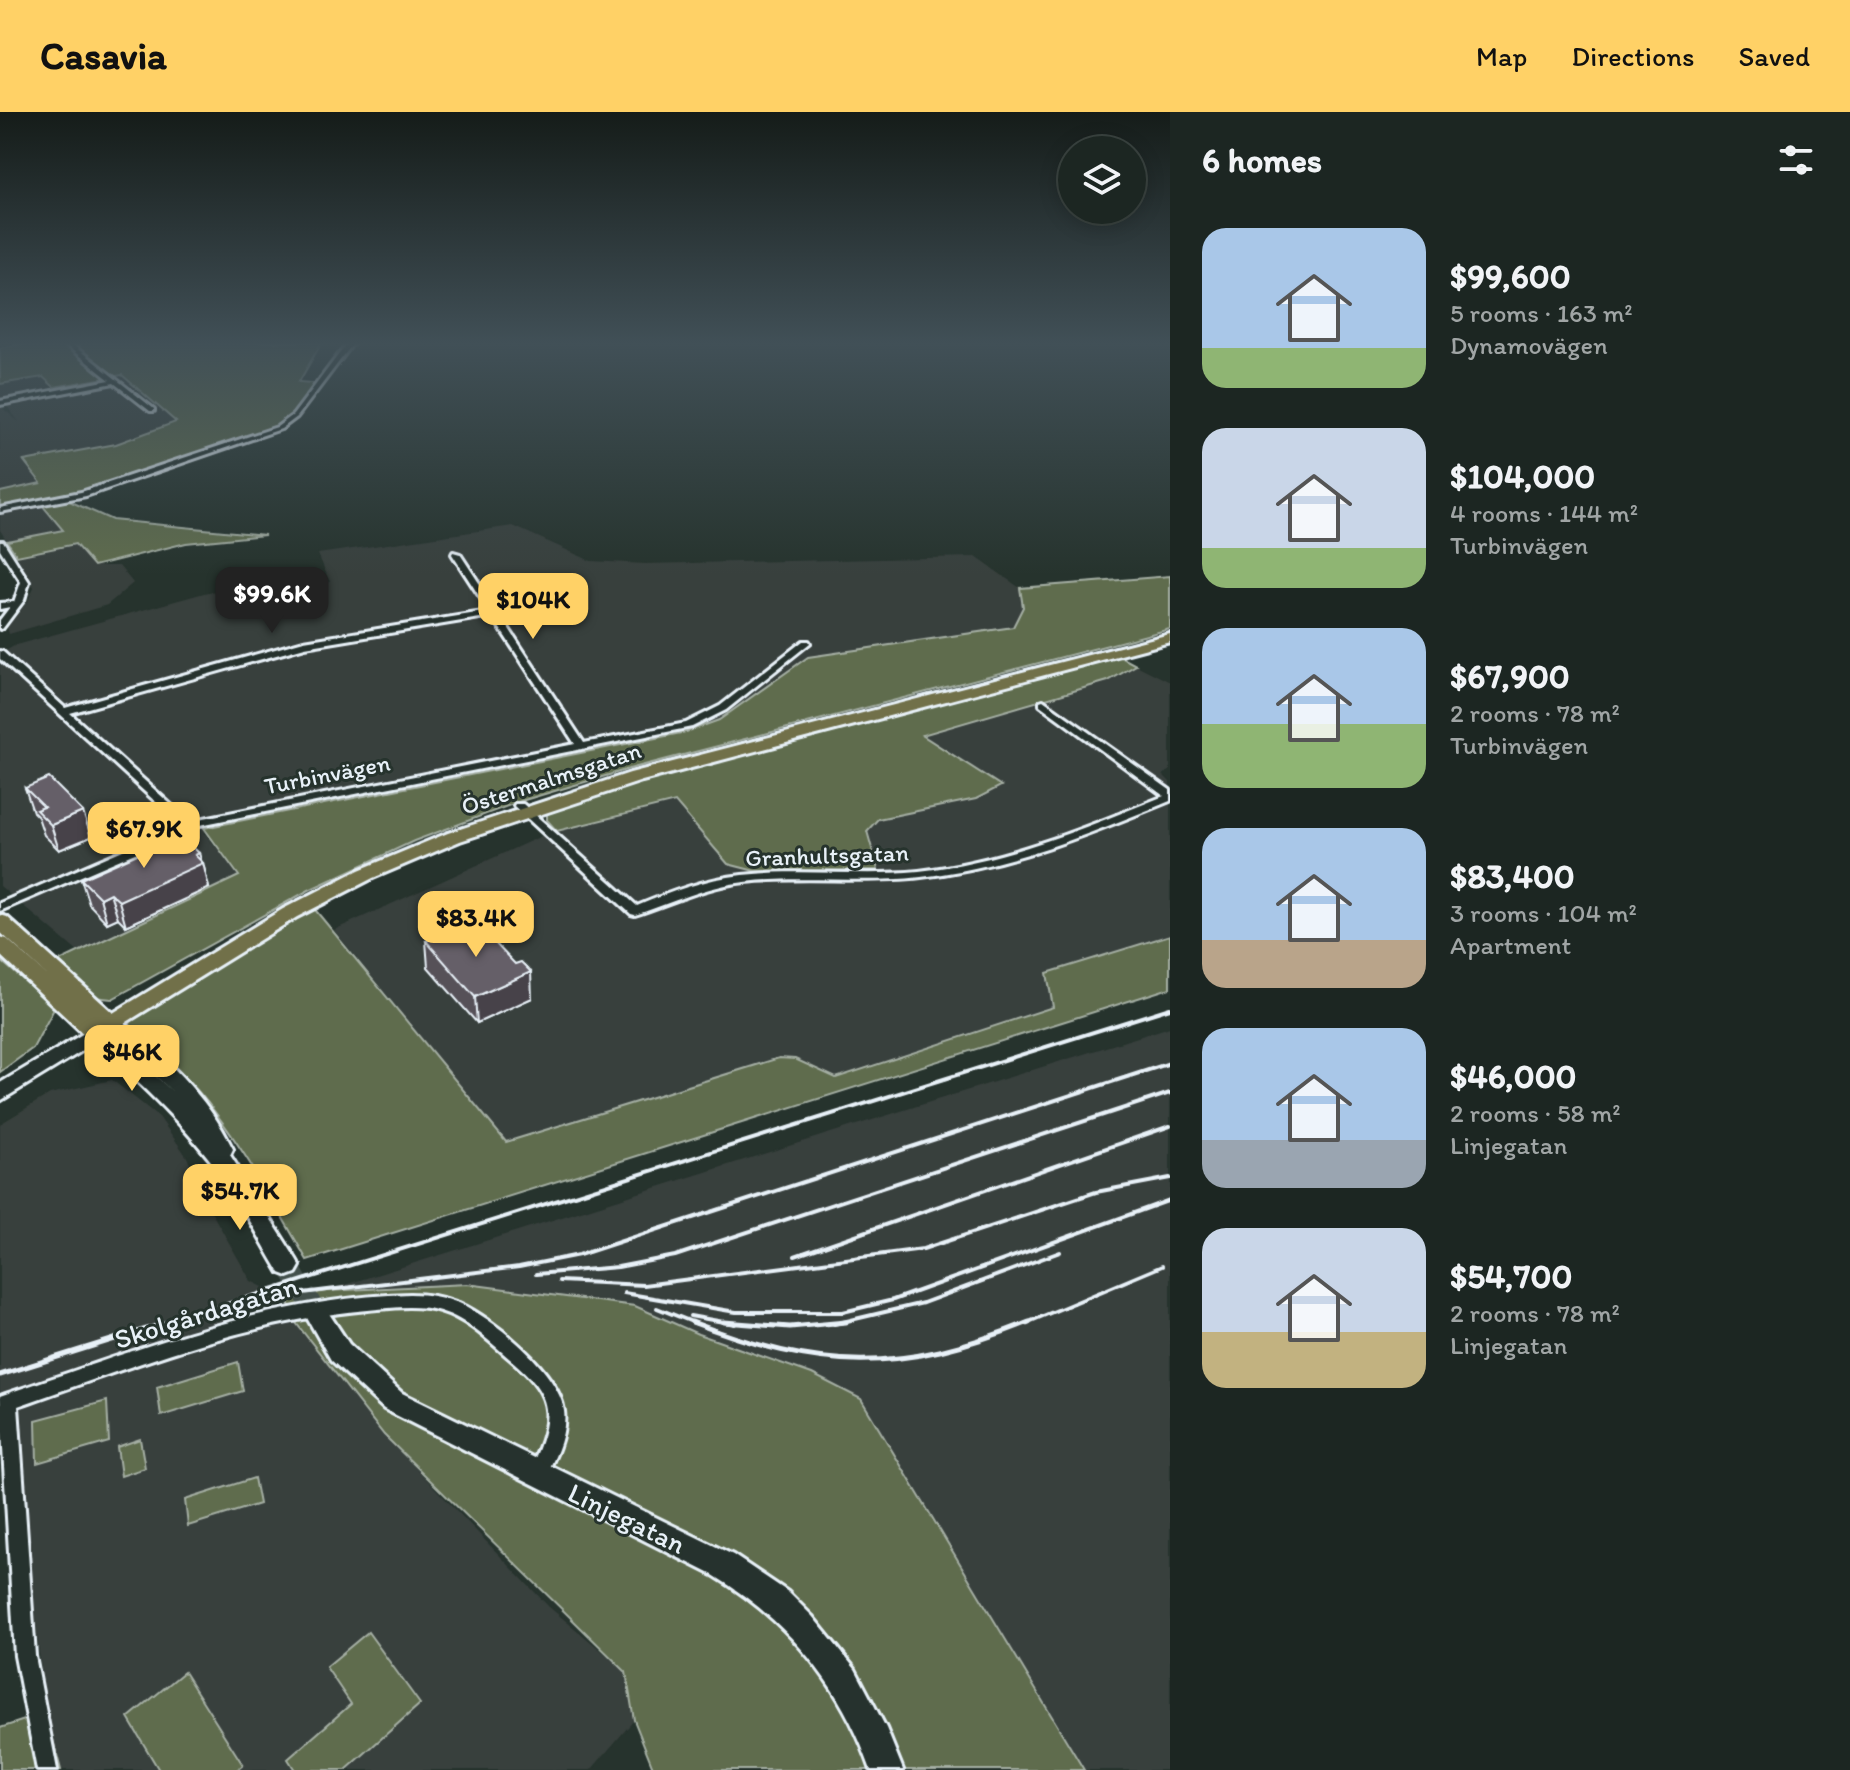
<!DOCTYPE html>
<html lang="en">
<head>
<meta charset="utf-8">
<style>
	body { margin:0; font-family:Itim,sans-serif; background:#29322f; color:#f1f3f6; height:100vh; display:flex; flex-direction:column; font-size:30px; white-space:nowrap }
	* { box-sizing:border-box; margin:0 }
	p { font-size:26px; color:#a0a5a5 }
	.icon { flex:none; width:44px; height:44px; fill:none; stroke:currentColor; stroke-width:2; stroke-linecap:round; stroke-linejoin:round }
	.map { position:relative; flex:1; overflow:hidden }
	.side { display:flex; flex-direction:column; background:#1c2622; width:680px }
	.side>* { flex:none }
	.fabs { position:absolute; left:1058px; top:24px; display:grid; gap:16px }
	.fabs a { display:grid; place-items:center; width:88px; height:88px; border-radius:50%; background:#1c2622; box-shadow:0 4px 20px #0003,0 0 0 2px #3a4340; font-size:40px }
	.price { position:absolute; translate:-50% -68px; padding:0 18px; border-radius:16px; background:#ffd166; color:#111; font-size:26px; line-height:52px; filter:drop-shadow(0 2px 4px #0008) }
	.price::after { content:''; position:absolute; left:50%; top:48px; width:24px; height:18px; margin-left:-12px; background:inherit; clip-path:polygon(0 0,100% 0,50% 100%) }
	.price.active { background:#222; color:#fff }
	ul { padding:0; list-style:none }
	li { display:flex; align-items:center; gap:24px; height:200px; padding:0 32px }
	li span { display:grid; place-items:center; flex:none; width:224px; height:160px; border-radius:24px; color:#555 }
	li>.icon { margin-inline-start:auto }
	span .icon { width:96px; height:96px; fill:#fffc; stroke-width:1 }
	li b { font-size:34px }
	h2 { display:flex; justify-content:space-between; align-items:center; height:96px; padding:0 32px; font-size:34px }
	header { display:flex; align-items:center; gap:48px; box-sizing:border-box; height:112px; padding:0 40px; background:#ffd166; color:#111 }
	header strong { font-size:38px }
	nav { display:flex; gap:44px; margin-inline-start:auto; font-size:28px }
	main { display:flex; flex:1; min-height:0 }
	.map>svg:first-child { display:block }
</style>
</head>
<body>
<header>
<strong>Casavia</strong>
<nav><a>Map</a><a>Directions</a><a>Saved</a></nav>
</header>
<main>
<div class="map">
<svg width="1170" height="1658" viewBox="0 0 1170 1658">
	<rect width="100%" height="100%" fill="#26332d"/>
	<filter id="ink" filterUnits="userSpaceOnUse"><feTurbulence type="fractalNoise" baseFrequency=".0125" numOctaves="2"/><feDisplacementMap in="SourceGraphic" scale="16" xChannelSelector="R" yChannelSelector="G"/><feConvolveMatrix kernelMatrix="1 2 1 2 8 2 1 2 1" color-interpolation-filters="sRGB"/></filter>
	<g filter="url(#ink)">
		<!-- built -->
		<g fill="#39403e">
			<path d="M122,263L176,310L116,332L25,349L42,371L0,380V294L19,310L6,293L50,280L0,289V272L44,264L55,275Z"/>
			<path d="M42,393L63,417L7,429L0,418V400Z"/>
			<path d="M513,414L591,449L645,452L976,445L1020,476L1023,495L1014,515L808,545L719,608L686,620L204,716L205,722L240,763L78,840L0,774V542L16,533L208,480L330,470L318,442Z"/>
			<path d="M75,432L94,454H119L133,471L107,493L9,522L7,515L28,489L34,475L17,444Z"/>
			<path d="M1136,553L1170,570V658L1163,663L1170,670V823L1048,861L1054,895L836,966L795,947L779,946L506,1030L334,818L546,722L676,690L729,752L877,758L867,718L878,707L976,687L1000,674L921,623L1108,569Z"/>
			<path d="M1170,915V1658H1084L861,1287L812,1262L698,1222L635,1194L467,1172L325,1179Z"/>
			<path d="M112,968L159,1005L187,1045L205,1089L251,1169L288,1188L0,1282V1012L50,982Z"/>
			<path d="M293,1207L384,1323L549,1495L627,1560L634,1608L591,1658H61L46,1601L10,1289Z"/>
		</g>
		<!-- green -->
		<g fill="#5f6c4e" stroke="#a4aea3" stroke-width="2">
			<path d="M34,230H322L299,270L323,272L284,317L69,387L0,397V380L41,371L24,349L116,332L176,310L122,263L54,275L43,265L0,272V236Z"/>
			<path d="M67,388L112,408L265,423L186,431L94,454L75,432L17,444L7,429L63,418L42,393Z"/>
			<path d="M1170,464V517L629,657L521,689L414,729L309,778L112,887L93,885L53,852L239,764L204,716L686,620L719,608L808,545L1013,515L1023,495L1020,476Z"/>
			<path d="M1119,544L1136,553L1108,569L922,623L1001,674L976,687L878,707L867,719L878,758L755,759L728,752L675,690L557,719L547,708V702L555,695L630,671Z"/>
			<path d="M312,794L506,1030L779,946L795,947L836,966L1053,895L1047,861L1170,823V876L307,1148C274,1091 232,1014 187,967C175,954 131,927 130,912L132,905Z"/>
			<path d="M0,848L55,895L33,936L0,960Z"/>
			<path d="M467,1172L635,1194L698,1222L812,1262L861,1287L1084,1658H654L634,1608L626,1560L384,1323L293,1207L288,1188L325,1179Z"/>
			<path d="M238,1250L243,1279L161,1304L157,1275Z"/>
			<path d="M107,1289L109,1330L37,1351L36,1308Z"/>
			<path d="M140,1327L145,1356L121,1364L117,1335Z"/>
			<path d="M254,1366L259,1392L188,1414L185,1388Z"/>
			<path d="M368,1520L420,1592L346,1658H295L288,1647L351,1592L326,1555Z"/>
			<path d="M184,1560L243,1653L237,1658H159L128,1606Z"/>
			<path d="M46,1601L61,1658H0V1616Z"/>
		</g>
		<g fill="none" stroke-linecap="round" stroke-linejoin="round">
			<!-- secondary-tunnel -->
			<path stroke="#43504b" stroke-width="21" stroke-dasharray="21 11" stroke-linecap="butt" d="M288,1154L318,1204"/>
			<defs>
				<g id="street">
					<path d="M62,230H69L154,297V299H150L114,271L0,293V289L110,268Z"/>
					<path d="M348,230H354L297,305L281,317L86,384L0,400V396L81,380L277,315L293,303Z"/>
					<path d="M0,429H3L29,470L24,488L3,516L0,517V508L10,495L0,497V491L14,490L21,470L0,437Z"/>
					<path d="M453,440L460,442L584,631L686,611L720,594L803,529H809L810,531L726,598L692,615L200,713L0,799V791L181,713L0,547V539L3,540L65,596L304,529L489,499L452,442ZM492,504L575,632L189,709L70,601L305,535Z"/>
					<path d="M1043,588L1170,678V689C1090,722 1008,755 921,765C863,772 804,763 745,770C706,774 672,791 635,803L631,802L514,694L515,692H523L637,794C670,780 705,767 742,763C801,756 860,765 919,759C1005,749 1085,716 1164,684L1040,593V589Z"/>
					<path d="M410,1182C427,1182 443,1185 459,1191C493,1206 559,1260 564,1299C567,1323 554,1348 543,1369L537,1371L531,1369L528,1363C551,1309 560,1288 510,1247C489,1229 467,1207 440,1199C417,1192 391,1196 368,1198C246,1209 133,1254 18,1294L35,1544L57,1658H37L15,1544L0,1284C135,1239 267,1186 410,1182Z"/>
				</g>
				<g id="secondary">
					<path d="M111,904L118,906C164,945 206,982 233,1037L230,1043L296,1147L300,1154L296,1161L288,1164L280,1161C261,1129 244,1096 223,1065C187,1015 141,972 95,931L0,989V971L96,914L103,916L175,982L104,916L101,911L104,906Z"/>
					<path d="M318,1194L326,1197L349,1232L402,1281L733,1443L788,1480L812,1504L855,1557L886,1616L903,1658H871C842,1574 789,1509 713,1463L384,1297L331,1248L306,1204L310,1197Z"/>
				</g>
				<path id="primary" d="M1170,522V530L642,669L460,729L373,766L297,805L96,929L88,926L0,843V825L7,827L51,867L0,820V803L7,805L113,901L283,797L359,758L448,721L630,661Z"/>
			</defs>
			<!-- street casing -->
			<use href="#street" stroke="#e8f1f8" stroke-width="6"/>
			<!-- secondary casing -->
			<use href="#secondary" stroke="#e8f1f8" stroke-width="6"/>
			<!-- primary casing -->
			<use href="#primary" stroke="#e8f1f8" stroke-width="6"/>
			<!-- street -->
			<use href="#street" fill="#26332d" fill-rule="evenodd"/>
			<!-- secondary -->
			<use href="#secondary" fill="#26332d" fill-rule="evenodd"/>
			<!-- primary -->
			<use href="#primary" fill="#71704a" fill-rule="evenodd"/>
			<!-- rail-far1 -->
			<g stroke="#e8f1f8" stroke-width="4">
				<path d="M795,1144L1170,1014"/>
				<path d="M536,1162L618,1155L675,1144L1170,981"/>
				<path d="M559,1169L644,1173L923,1137L1096,1080L1170,1066"/>
				<path d="M624,1181L736,1200H843L893,1188L1170,1088"/>
				<path d="M286,1183L519,1155L579,1143L1170,951"/>
				<path d="M657,1196L697,1212"/>
				<path d="M690,1204L735,1212"/>
				<path d="M163,1212L1170,896"/>
				<path d="M834,1212L923,1191L1060,1140"/>
				<path d="M1024,1212L1162,1154"/>
			</g>
			<!-- rail -->
			<g stroke="#e8f1f8" stroke-width="5">
				<path d="M692,1210C822,1260 899,1262 1029,1210"/>
				<path d="M724,1210L790,1215L846,1210"/>
				<path d="M0,1263L169,1210"/>
			</g>
		</g>
		<!-- wall -->
		<g fill="#575159" stroke="#e8f1f8" stroke-width="2">
			<path d="M25,676L91,725L59,738L44,723L38,705L33,700Z"/>
			<path d="M201,749L203,751L209,776L126,814L118,806L107,811L89,792L81,767Z"/>
			<path d="M426,829L515,852L532,886L477,911L428,855Z"/>
		</g>
		<!-- shaded-wall -->
		<g fill="#474248" stroke="#e8f1f8" stroke-width="2">
			<path d="M83,700L91,725L59,738L51,713Z"/>
			<path d="M199,741L202,751H203L209,776L126,814L119,789Z"/>
			<path d="M110,781L118,806L107,811L100,786Z"/>
			<path d="M531,860L532,886L477,911L475,885Z"/>
		</g>
		<!-- building -->
		<g fill="#655e67" stroke="#e8f1f8" stroke-width="2">
			<path d="M49,666L83,700L51,713L36,698L44,695L25,676Z"/>
			<path d="M180,723L199,741L195,743L203,751L119,789L110,781L100,786L81,767Z"/>
			<path d="M474,809L515,852L521,850L531,860L475,885L426,829Z"/>
		</g>
	</g>
	<!-- sky -->
	<linearGradient id="sky" x2="0" y2="1"><stop stop-color="#151c19"/><stop offset="0.5" stop-color="#415057"/><stop offset="1" stop-color="#415057" stop-opacity="0"/></linearGradient>
	<rect width="1170" height="463" fill="url(#sky)"/>
	<g text-anchor="middle" dominant-baseline="central" stroke-width="6" stroke-linejoin="round" paint-order="stroke">
		<!-- street labels -->
		<g font-size="24" fill="#e8f1f8" stroke="#26332d">
			<text transform="translate(327 662) rotate(-11)">Turbinvägen</text>
			<text transform="translate(551 666) rotate(-18)">Östermalmsgatan</text>
			<text transform="translate(827 743) rotate(-2)">Granhultsgatan</text>
		</g>
		<!-- near-street labels -->
		<g font-size="28" fill="#e8f1f8" stroke="#26332d">
			<text transform="translate(206 1200) rotate(-17)">Skolgårdagatan</text>
			<text transform="translate(627 1406) rotate(26)">Linjegatan</text>
		</g>
	</g>
</svg>
<div class="fabs">
<a><svg class="icon" aria-label="layers" viewBox="0 0 24 24"><path d="M12 4l9 5-9 5-9-5zM3 14l9 5 9-5"/></svg></a>
</div>
<b class="price active" style="left:272px;top:523px">$99.6K</b>
<b class="price" style="left:533px;top:529px">$104K</b>
<b class="price" style="left:144px;top:758px">$67.9K</b>
<b class="price" style="left:476px;top:847px">$83.4K</b>
<b class="price" style="left:132px;top:981px">$46K</b>
<b class="price" style="left:240px;top:1120px">$54.7K</b>
</div>
<section class="side">
<h2>6 homes<svg class="icon" aria-label="filters" viewBox="0 0 24 24"><path d="M4 7h16M4 17h16"/><circle cx="9" cy="7" r="2"/><circle cx="15" cy="17" r="2"/></svg></h2>
<ul>
<li><span style="background:linear-gradient(#a9c7e8 75%,#8fb573 0)"><svg class="icon" aria-label="home" viewBox="0 0 24 24"><path d="M3 11l9-7 9 7M6 9v11h12V9"/></svg></span><div><b>$99,600</b><p>5 rooms · 163 m²</p><p>Dynamovägen</p></div></li>
<li><span style="background:linear-gradient(#c9d6e8 75%,#8fb573 0)"><svg class="icon" aria-label="home" viewBox="0 0 24 24"><path d="M3 11l9-7 9 7M6 9v11h12V9"/></svg></span><div><b>$104,000</b><p>4 rooms · 144 m²</p><p>Turbinvägen</p></div></li>
<li><span style="background:linear-gradient(#a9c7e8 60%,#8fb573 0)"><svg class="icon" aria-label="home" viewBox="0 0 24 24"><path d="M3 11l9-7 9 7M6 9v11h12V9"/></svg></span><div><b>$67,900</b><p>2 rooms · 78 m²</p><p>Turbinvägen</p></div></li>
<li><span style="background:linear-gradient(#a9c7e8 70%,#b9a48a 0)"><svg class="icon" aria-label="home" viewBox="0 0 24 24"><path d="M3 11l9-7 9 7M6 9v11h12V9"/></svg></span><div><b>$83,400</b><p>3 rooms · 104 m²</p><p>Apartment</p></div></li>
<li><span style="background:linear-gradient(#a9c7e8 70%,#9aa5b1 0)"><svg class="icon" aria-label="home" viewBox="0 0 24 24"><path d="M3 11l9-7 9 7M6 9v11h12V9"/></svg></span><div><b>$46,000</b><p>2 rooms · 58 m²</p><p>Linjegatan</p></div></li>
<li><span style="background:linear-gradient(#c9d6e8 65%,#c2b280 0)"><svg class="icon" aria-label="home" viewBox="0 0 24 24"><path d="M3 11l9-7 9 7M6 9v11h12V9"/></svg></span><div><b>$54,700</b><p>2 rooms · 78 m²</p><p>Linjegatan</p></div></li>
</ul>
</section>
</main>
</body>
</html>
